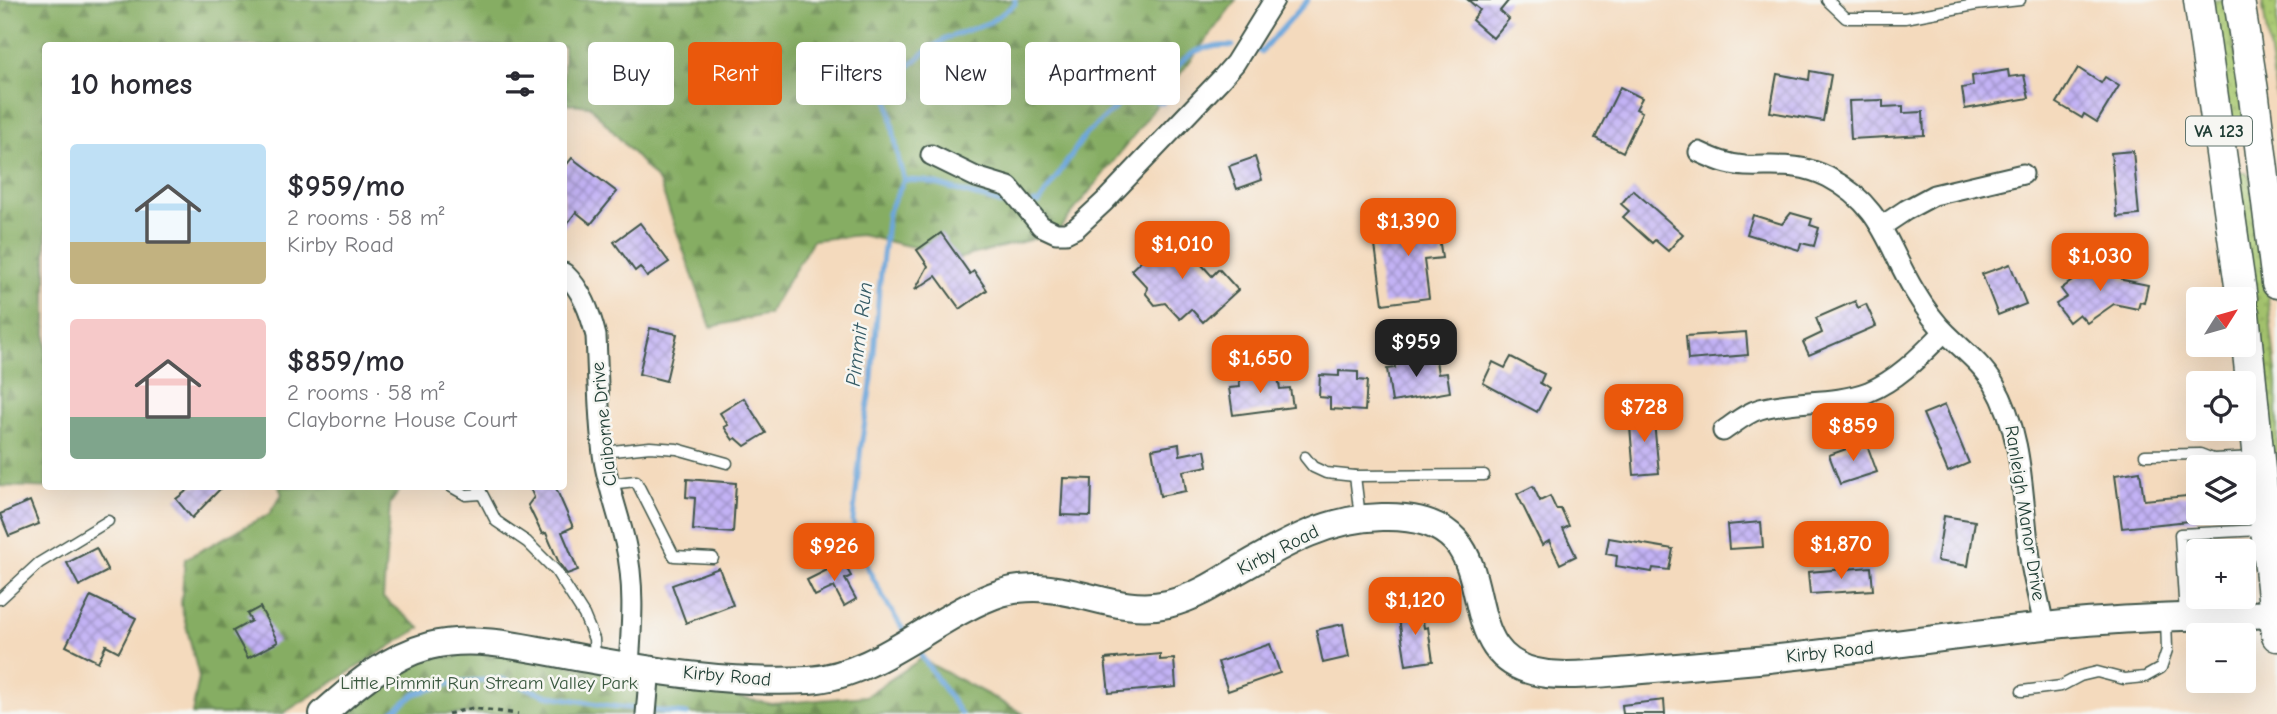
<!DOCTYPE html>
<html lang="en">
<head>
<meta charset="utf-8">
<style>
	body { margin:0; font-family:"Comic Neue",sans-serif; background:#f7f7f7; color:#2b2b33; height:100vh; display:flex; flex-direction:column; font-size:26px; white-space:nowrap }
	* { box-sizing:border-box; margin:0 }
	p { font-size:23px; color:#7c7c81 }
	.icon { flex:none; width:38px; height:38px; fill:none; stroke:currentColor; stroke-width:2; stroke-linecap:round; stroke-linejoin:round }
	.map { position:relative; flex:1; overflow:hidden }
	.drawer { position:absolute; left:42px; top:42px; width:525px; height:448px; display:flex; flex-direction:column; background:#fff; border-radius:7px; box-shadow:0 7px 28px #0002 }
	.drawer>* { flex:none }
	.top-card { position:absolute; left:588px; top:42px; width:665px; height:63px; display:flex; gap:14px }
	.needle { width:46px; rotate:53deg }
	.controls { position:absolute; left:2186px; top:287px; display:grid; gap:14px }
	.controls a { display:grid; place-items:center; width:70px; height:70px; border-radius:7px; background:#fff; box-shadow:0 7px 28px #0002; font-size:35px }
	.price { position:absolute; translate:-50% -60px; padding:0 16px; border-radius:14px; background:#ea580c; color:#fff; font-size:23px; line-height:46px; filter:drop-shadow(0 2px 4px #0008) }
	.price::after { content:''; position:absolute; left:50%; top:42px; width:21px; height:16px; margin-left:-10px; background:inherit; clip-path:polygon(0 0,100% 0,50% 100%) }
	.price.active { background:#222; color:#fff }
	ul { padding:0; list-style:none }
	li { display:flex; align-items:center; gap:21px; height:175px; padding:0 28px }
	li span { display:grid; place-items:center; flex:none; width:196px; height:140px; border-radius:7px; color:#555 }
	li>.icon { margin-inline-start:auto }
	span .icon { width:84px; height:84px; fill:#fffc; stroke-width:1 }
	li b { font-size:30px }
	h2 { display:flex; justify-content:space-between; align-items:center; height:84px; padding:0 28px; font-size:30px }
	.chip { padding:0 24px; border-radius:7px; background:#fff; box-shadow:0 7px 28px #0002; font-size:24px; line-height:63px }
	.chip.active { background:#ea580c; color:#fff }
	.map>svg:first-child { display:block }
</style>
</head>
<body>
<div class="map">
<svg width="2277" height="714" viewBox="0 0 2277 714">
	<defs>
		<pattern id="grass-dots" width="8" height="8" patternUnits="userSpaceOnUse" patternTransform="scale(1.75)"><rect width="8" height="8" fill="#a9c971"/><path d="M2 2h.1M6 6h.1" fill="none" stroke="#89a45e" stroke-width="1.8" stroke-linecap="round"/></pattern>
		<pattern id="forest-firs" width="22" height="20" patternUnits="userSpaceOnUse" patternTransform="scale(1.75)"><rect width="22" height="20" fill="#86ad63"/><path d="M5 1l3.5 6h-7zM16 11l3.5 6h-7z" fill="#6d8e52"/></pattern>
		<pattern id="building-cross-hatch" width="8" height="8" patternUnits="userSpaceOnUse" patternTransform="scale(1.75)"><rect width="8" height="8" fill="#c3b2f5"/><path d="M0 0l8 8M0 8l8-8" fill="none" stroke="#9e92c7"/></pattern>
	</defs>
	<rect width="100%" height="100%" fill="#f6f6f2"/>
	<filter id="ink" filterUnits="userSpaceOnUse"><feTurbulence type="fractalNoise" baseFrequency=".0143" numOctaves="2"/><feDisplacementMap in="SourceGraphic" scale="14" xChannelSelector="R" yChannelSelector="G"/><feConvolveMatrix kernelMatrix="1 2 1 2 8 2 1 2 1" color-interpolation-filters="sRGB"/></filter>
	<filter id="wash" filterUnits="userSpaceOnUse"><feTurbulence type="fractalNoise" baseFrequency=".00686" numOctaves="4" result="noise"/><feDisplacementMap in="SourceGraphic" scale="28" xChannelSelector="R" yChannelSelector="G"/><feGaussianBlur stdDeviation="1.57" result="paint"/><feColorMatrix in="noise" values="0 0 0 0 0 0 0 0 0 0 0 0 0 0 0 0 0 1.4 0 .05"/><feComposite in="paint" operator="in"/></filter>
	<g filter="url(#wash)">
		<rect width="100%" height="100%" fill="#f4dabd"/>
		<!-- grass -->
		<g fill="url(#grass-dots)" stroke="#648352" stroke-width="2">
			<path d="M2205,0H2227L2246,125L2239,131L2231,133Z"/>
			<path d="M2262,0H2277V101Z"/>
			<path d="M2240,173H2246L2250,177L2267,290L2277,383V548L2236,175Z"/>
		</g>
		<!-- forest -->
		<g fill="url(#forest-firs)" stroke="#52754c" stroke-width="2">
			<path d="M0,0H1236L1132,138L1056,233L960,258L861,235L813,240L768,314L711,327L659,182L590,106L564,103V46H46V486L64,487L60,488L0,486Z"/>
			<path d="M279,487H402L390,504L383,598L420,628L282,714H192L199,677L181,605L185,559L269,514L282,494Z"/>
			<path d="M490,652L598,670L772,704L866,696L921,659L1024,714H337L408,660Z"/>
		</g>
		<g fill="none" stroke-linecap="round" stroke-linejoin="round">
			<!-- stream -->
			<g stroke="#6ba6db" stroke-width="5">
				<path d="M1256,50L1261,52L1308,0"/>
				<path d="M904,180L926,181L1013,207"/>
				<path d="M1034,203H1039L1085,135L1132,93L1163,103C1173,62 1188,44 1233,46"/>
				<path d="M906,634L886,602L859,552L853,521L861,446L872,379L879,290L888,213L904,180L898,158L887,92L901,74L924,53L945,39L990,22L1015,4V0"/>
				<path d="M916,648L961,714"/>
				<path d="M390,714L415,694L456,682L502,679L546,695L610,706L687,714"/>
			</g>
		</g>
		<g id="blocks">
			<!-- building -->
			<g fill="url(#building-cross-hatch)">
				<path d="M1468,0H1509L1500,11L1509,19L1493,38L1472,20L1480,10Z"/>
				<path d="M2078,68L2101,83L2105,77L2119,86L2097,122L2084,114L2082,118L2057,103Z"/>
				<path d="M2008,70L2009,77L2024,75L2029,98L1965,109L1962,88L1973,86L1972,76Z"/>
				<path d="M1810,71L1831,75L1823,121L1770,112L1777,74L1809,80Z"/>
				<path d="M1620,87L1642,98L1636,109L1642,112L1623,152L1595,138Z"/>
				<path d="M1883,100V107L1903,106V113L1923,112L1924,135L1851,139L1849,101Z"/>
				<path d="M2133,151L2139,215L2117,217L2111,153Z"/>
				<path d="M1255,157L1262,180L1237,189L1229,166Z"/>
				<path d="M572,158L617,192L591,224L576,212L564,228V168Z"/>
				<path d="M1633,190L1683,234L1668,251L1655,240L1652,243L1623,217L1629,211L1621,204Z"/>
				<path d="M1435,209L1442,258L1424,260L1429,298L1383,304L1374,238L1403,235L1400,214Z"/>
				<path d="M1791,213L1812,219L1810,225L1819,228L1814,246L1801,243L1799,250L1747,234L1753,215L1782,224Z"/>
				<path d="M640,223L669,262L647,277L640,267L635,271L614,242Z"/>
				<path d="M1172,232L1212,276L1219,269L1238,290L1203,322L1191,309L1180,319L1165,303L1155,305L1146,294L1147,287L1131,270Z"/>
				<path d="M941,233L970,274L974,271L987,290L960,309L936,276L915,290L928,266L917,250Z"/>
				<path d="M2105,257L2123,280L2148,285L2144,303L2140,302L2138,309L2114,304L2087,323L2079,314L2069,322L2056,304L2067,297L2061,289Z"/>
				<path d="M2010,264L2026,304L1998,315L1982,274Z"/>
				<path d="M1855,301L1858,308L1866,304L1876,326L1809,355L1803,342L1822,333L1816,318Z"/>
				<path d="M650,328L677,334L666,381L639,374Z"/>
				<path d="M1746,332L1748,355L1688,360L1686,336Z"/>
				<path d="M1418,356L1420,363L1436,360L1438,374L1447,373L1450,392L1392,402L1387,369L1395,368L1394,359Z"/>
				<path d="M1511,357L1544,374L1540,383L1549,389L1537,412L1483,383L1493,362L1505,368Z"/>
				<path d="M1339,371L1358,372V380L1367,381L1365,411L1330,409V398L1319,397L1320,375L1339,376Z"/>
				<path d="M1277,372L1280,389L1290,388L1293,407L1233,415L1229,388L1240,387L1239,377Z"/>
				<path d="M744,398L766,433L745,446L736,438L733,440L724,427L728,425L720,413Z"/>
				<path d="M1945,405L1969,463L1948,472L1923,414Z"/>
				<path d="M1653,412L1659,473L1634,475L1629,414Z"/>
				<path d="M1866,442L1877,472L1840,484L1829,455Z"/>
				<path d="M1179,444L1180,455L1205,450L1208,466L1183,471L1186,491L1160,496L1152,449Z"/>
				<path d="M2140,471L2144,500L2198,495V520L2122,528L2115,475Z"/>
				<path d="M1063,478L1092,479L1091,516L1061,515Z"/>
				<path d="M687,479L736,483L733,533L693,530L695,498L686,497Z"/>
				<path d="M193,486H223L192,518L176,499Z"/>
				<path d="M529,486H555L573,527L562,532L578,570L567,574L559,563L546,533L542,534L528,505L534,497Z"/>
				<path d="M1533,486L1540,501L1550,496L1556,509H1561L1569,526L1563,529L1576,556L1560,564L1549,541L1542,545L1517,494Z"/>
				<path d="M30,501L39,524L9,536L0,514Z"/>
				<path d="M1944,516L1975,521L1968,566L1937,561Z"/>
				<path d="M1761,522L1763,547L1729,549L1727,525Z"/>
				<path d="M1609,538L1673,549L1669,570L1653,568L1652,572L1616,566L1617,556L1606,554Z"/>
				<path d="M96,548L108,571L79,586L67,563Z"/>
				<path d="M843,562L851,576L845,579L856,599L844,606L834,587L815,596L807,580Z"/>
				<path d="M1871,567L1873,590L1810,594L1808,572Z"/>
				<path d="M719,568L733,605L686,623L672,585Z"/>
				<path d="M91,596L136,618L119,652L106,645L98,662L66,646Z"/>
				<path d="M260,607L278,642L248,658L233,631L251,621L247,614Z"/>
				<path d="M1421,608L1424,628L1428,627L1433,661L1406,665L1398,612Z"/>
				<path d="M1343,624L1349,657L1323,663L1316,630Z"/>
				<path d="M1270,644L1280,673L1228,691L1218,662Z"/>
				<path d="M1160,654V660L1174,659L1176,687L1109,693L1105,659Z"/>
				<path d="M1664,700L1665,714H1623L1622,705Z"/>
			</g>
		</g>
	</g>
	<g filter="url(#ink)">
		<use href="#blocks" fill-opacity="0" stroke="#3f5549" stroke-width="2"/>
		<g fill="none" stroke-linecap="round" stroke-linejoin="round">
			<defs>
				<g id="lane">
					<path d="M1827,0L1846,18H1905L1975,5L2020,0"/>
					<path d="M603,452L650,447L677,449L727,463"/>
					<path d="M2145,455L2200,454L2213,459L2256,457"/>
					<path d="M1305,457L1313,467L1326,473L1355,476L1484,475"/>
					<path d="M1355,476L1360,517"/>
					<path d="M608,484L636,481L674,556L713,558"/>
					<path d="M450,486L466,495L481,494"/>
					<path d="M478,486L496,521L527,542L556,571L584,615L594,639L595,660"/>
					<path d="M0,599L39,563L108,521"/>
					<path d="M2185,616L2180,534L2261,530"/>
					<path d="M2022,691L2061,686L2080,676L2097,672L2124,679L2145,677L2161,668L2167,650L2166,617"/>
				</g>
				<g id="street">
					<path d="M1699,152C1714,159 1728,165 1745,166C1775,167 1798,162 1828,177C1883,206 1886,244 1915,292C1924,307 1934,322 1947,334C1963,350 1982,364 1994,384C2026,439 2021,503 2031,564C2035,585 2040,606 2044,626"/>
					<path d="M931,155L976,177L1009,187L1041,226L1056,233H1066L1076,228L1104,202L1222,78L1235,63L1274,0"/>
					<path d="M1882,226L1906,210L1934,195L2023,174"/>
					<path d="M564,273C582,290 590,312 596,336C598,375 598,415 603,454C607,484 618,512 625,542C635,582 632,624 629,665"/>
					<path d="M1723,431C1735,423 1746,413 1760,409C1795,399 1833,405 1868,392C1899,379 1921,355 1944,332"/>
					<path d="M646,714L650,668"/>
				</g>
				<path id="secondary" d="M323,714C354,686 388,657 429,646C480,633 537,651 587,659C659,672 736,684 809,680C878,676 937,614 1001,593C1063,574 1109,617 1168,604C1193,598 1214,585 1235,572C1282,545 1326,518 1382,517C1527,513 1433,660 1547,674C1575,677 1604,673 1631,671C1677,667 1723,663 1769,659C1871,649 1973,632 2075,623C2142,617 2210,616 2277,614"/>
				<g id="primary">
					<path d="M2199,0L2242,299"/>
					<path d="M2239,0L2254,97L2277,283"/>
					<path d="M2244,313L2277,636"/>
				</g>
			</defs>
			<!-- lane casing -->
			<use href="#lane" stroke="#3f5549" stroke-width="13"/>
			<!-- street casing -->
			<use href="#street" stroke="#3f5549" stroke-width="23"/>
			<!-- secondary casing -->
			<use href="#secondary" stroke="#3f5549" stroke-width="30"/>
			<!-- primary casing -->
			<use href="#primary" stroke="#3f5549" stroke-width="33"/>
			<!-- path -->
			<path stroke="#3f5549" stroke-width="3.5" stroke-dasharray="5 5" stroke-linecap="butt" d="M448,714L473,708L518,714"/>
			<!-- lane -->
			<use href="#lane" stroke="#fff" stroke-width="10"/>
			<!-- street -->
			<use href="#street" stroke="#fff" stroke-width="19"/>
			<!-- secondary -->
			<use href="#secondary" stroke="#fff" stroke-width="26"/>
			<!-- primary -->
			<use href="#primary" stroke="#fff" stroke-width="30"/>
		</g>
	</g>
	<g text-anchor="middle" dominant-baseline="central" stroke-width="5" stroke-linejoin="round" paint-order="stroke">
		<!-- shield labels -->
		<rect fill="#f6f6f2" stroke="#60746d" stroke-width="2" x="2186" y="116.5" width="66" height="29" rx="5"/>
		<g font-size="18" font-weight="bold" fill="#1f3d34">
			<text x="2219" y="131">VA 123</text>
		</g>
		<!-- street labels -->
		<g font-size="19" fill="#1f3d34" stroke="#f6f6f2">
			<text transform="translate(604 424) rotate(-96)">Claiborne Drive</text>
			<text transform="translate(2025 513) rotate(81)">Ranleigh Manor Drive</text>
			<text transform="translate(1278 550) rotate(-27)">Kirby Road</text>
			<text transform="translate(1830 652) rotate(-6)">Kirby Road</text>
			<text transform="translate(727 676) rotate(5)">Kirby Road</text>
		</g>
		<!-- park labels -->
		<g font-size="19" fill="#3b5940" stroke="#f6f6f2">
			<text x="489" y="683">Little Pimmit Run Stream Valley Park</text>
		</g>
		<!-- water labels -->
		<g font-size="21" font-style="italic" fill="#365c66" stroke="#f6f6f2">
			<text transform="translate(859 334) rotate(-83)">Pimmit Run</text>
		</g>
	</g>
</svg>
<div class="controls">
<a><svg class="needle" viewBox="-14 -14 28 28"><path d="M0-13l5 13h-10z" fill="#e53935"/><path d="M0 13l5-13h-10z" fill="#7c7c81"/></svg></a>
<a><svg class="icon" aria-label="locate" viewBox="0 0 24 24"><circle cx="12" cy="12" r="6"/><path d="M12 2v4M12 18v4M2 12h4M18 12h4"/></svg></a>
<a><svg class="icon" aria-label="layers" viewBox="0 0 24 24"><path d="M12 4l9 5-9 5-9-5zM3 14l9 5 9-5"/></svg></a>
<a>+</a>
<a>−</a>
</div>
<b class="price" style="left:1408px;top:258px">$1,390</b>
<b class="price" style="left:1182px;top:281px">$1,010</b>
<b class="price" style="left:2100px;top:293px">$1,030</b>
<b class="price active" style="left:1416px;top:379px">$959</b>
<b class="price" style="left:1260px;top:395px">$1,650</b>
<b class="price" style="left:1644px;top:444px">$728</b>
<b class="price" style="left:1853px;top:463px">$859</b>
<b class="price" style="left:1841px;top:581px">$1,870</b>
<b class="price" style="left:834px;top:583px">$926</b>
<b class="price" style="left:1415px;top:637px">$1,120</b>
<div class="top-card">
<a class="chip">Buy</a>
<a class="chip active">Rent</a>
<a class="chip">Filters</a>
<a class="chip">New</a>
<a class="chip">Apartment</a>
</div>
<section class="drawer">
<h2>10 homes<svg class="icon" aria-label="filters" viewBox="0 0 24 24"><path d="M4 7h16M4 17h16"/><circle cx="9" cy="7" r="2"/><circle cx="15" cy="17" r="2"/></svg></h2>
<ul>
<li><span style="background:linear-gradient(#bfe0f5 70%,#c2b280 0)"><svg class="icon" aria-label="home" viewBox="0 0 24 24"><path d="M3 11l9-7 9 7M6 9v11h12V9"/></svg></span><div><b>$959/mo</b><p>2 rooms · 58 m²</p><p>Kirby Road</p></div></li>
<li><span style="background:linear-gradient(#f6c9c9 70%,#7fa58c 0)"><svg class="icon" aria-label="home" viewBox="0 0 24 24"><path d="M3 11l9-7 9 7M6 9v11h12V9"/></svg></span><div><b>$859/mo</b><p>2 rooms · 58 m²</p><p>Clayborne House Court</p></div></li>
</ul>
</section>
</div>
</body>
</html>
